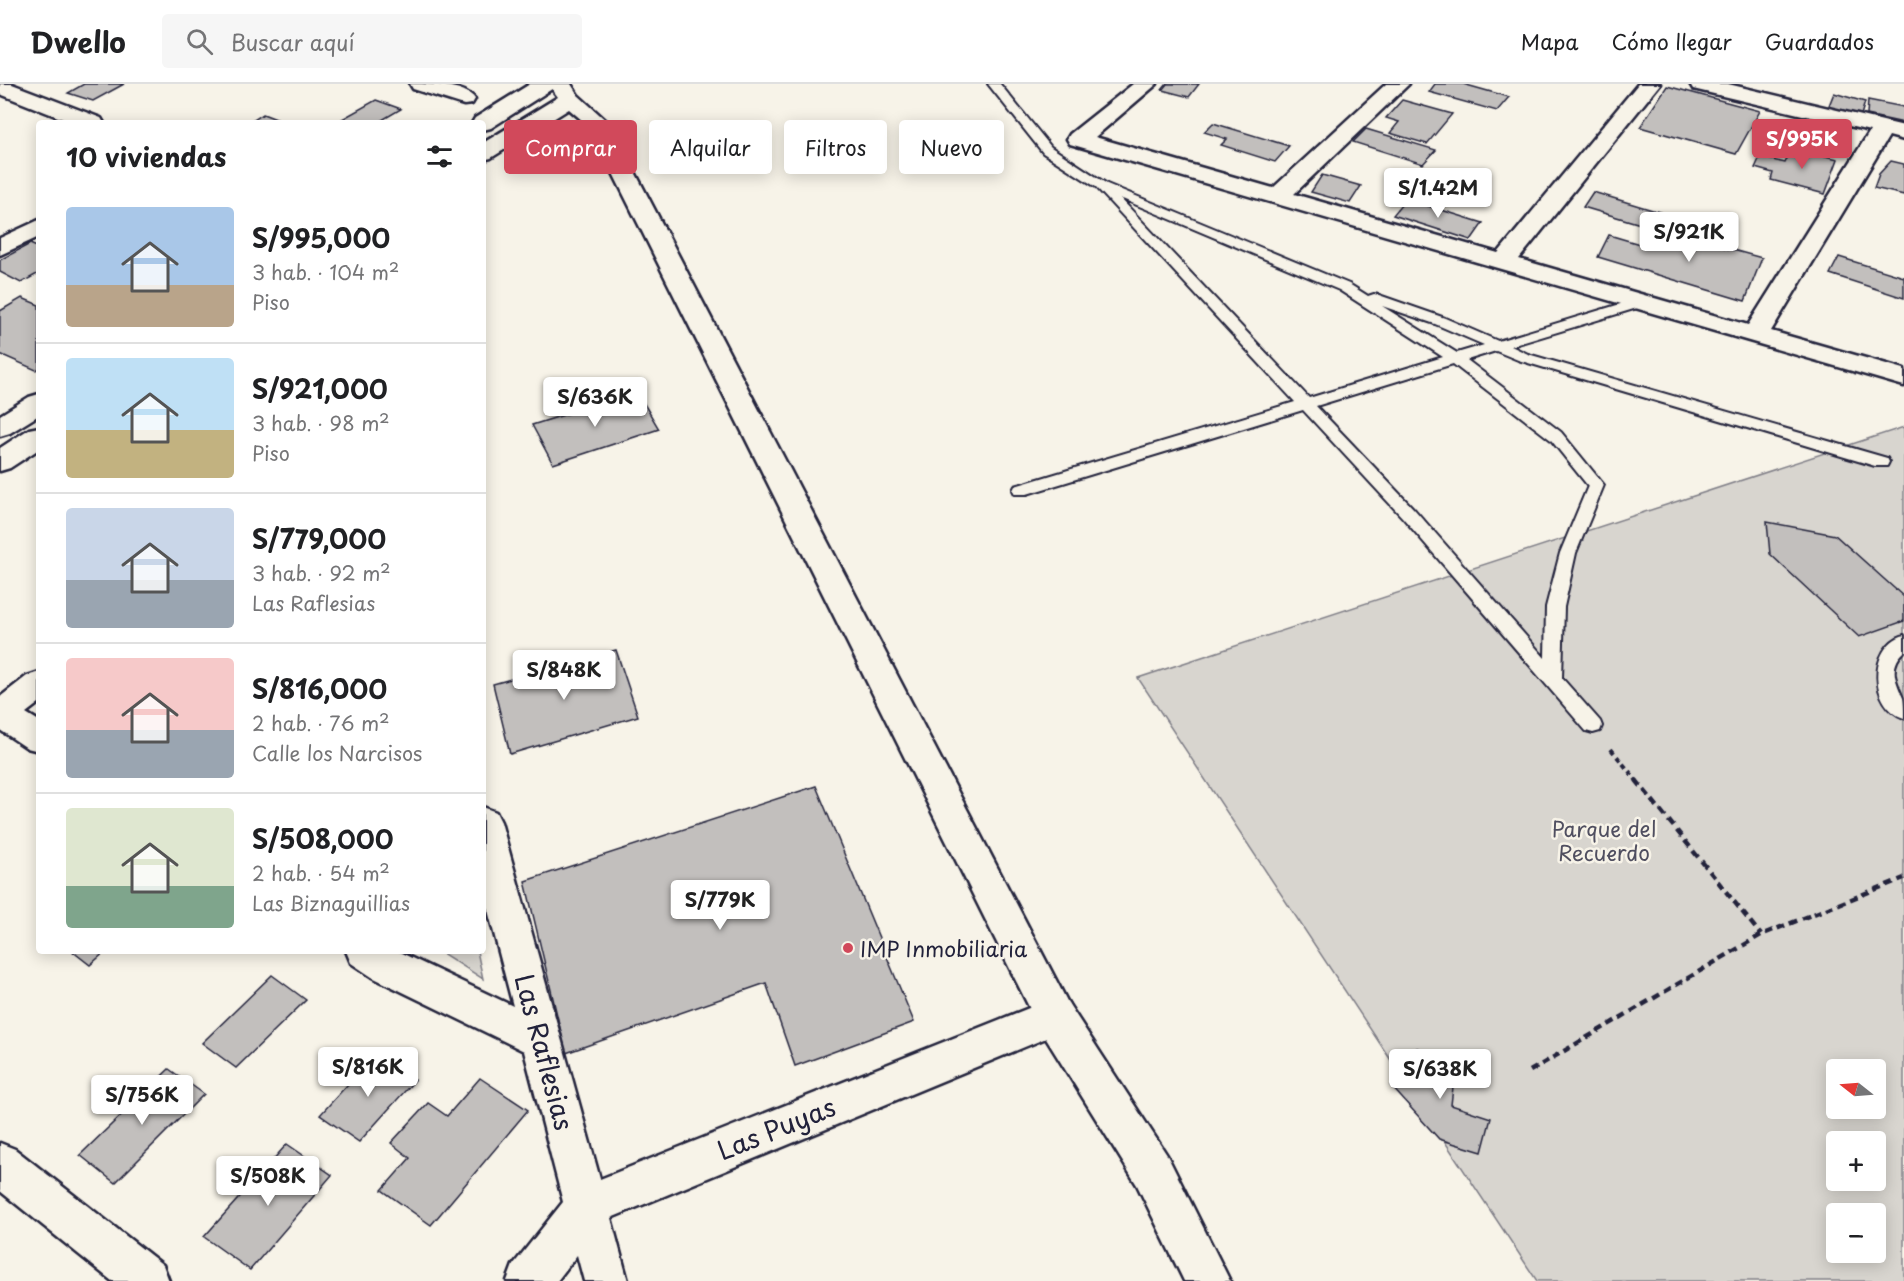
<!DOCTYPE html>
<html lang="es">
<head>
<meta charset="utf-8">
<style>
	body { margin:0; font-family:"Playpen Sans",sans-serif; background:#f6f6f6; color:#202124; height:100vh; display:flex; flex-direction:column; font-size:22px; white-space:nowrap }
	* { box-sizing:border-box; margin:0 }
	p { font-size:20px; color:#757577 }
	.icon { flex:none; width:33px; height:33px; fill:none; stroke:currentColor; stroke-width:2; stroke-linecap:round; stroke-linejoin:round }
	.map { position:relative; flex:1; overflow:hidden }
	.drawer { position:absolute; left:36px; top:36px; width:450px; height:834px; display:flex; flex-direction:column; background:#fff; border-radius:6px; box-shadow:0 3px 15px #0003 }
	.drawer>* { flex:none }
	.top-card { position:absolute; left:504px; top:36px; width:570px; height:54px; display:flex; gap:12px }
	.needle { width:39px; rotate:287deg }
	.buttons { position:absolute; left:1826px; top:975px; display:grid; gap:12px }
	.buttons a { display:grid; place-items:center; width:60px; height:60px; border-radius:6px; background:#fff; box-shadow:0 3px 15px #0003; font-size:30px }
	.price { position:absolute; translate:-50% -51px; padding:0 14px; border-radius:6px; background:#fff; color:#222; font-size:20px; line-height:39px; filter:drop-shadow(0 2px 3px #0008) }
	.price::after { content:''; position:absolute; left:50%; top:36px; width:18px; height:14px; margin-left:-9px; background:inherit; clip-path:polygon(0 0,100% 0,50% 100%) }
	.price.selected { background:#d1495b; color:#fff }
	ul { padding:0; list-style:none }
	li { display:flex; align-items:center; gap:18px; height:150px; padding:0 30px }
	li+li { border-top:2px solid #e0e0e0 }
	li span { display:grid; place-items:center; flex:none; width:168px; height:120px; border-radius:6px; color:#555 }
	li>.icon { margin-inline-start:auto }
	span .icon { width:72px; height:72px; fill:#fffc; stroke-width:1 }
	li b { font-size:26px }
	h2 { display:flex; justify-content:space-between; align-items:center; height:72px; padding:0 30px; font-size:26px }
	.chip { padding:0 21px; border-radius:6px; background:#fff; box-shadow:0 3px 15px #0003; font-size:21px; line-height:54px }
	.chip.selected { background:#d1495b; color:#fff }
	header { display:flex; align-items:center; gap:36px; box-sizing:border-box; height:84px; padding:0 30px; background:#fff; border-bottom:2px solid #e0e0e0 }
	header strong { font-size:28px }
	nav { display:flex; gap:33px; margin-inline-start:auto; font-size:21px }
	.search { width:420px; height:54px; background:#f6f6f6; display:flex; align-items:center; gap:15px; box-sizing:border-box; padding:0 21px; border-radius:6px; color:#757577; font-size:22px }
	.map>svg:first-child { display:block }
</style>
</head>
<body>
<header>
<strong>Dwello</strong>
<div class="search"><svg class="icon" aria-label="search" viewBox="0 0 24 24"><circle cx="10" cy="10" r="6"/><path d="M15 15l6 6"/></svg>Buscar aquí</div>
<nav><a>Mapa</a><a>Cómo llegar</a><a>Guardados</a></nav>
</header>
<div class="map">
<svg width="1904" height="1197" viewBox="0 0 1904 1197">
	<rect width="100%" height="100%" fill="#f7f3e8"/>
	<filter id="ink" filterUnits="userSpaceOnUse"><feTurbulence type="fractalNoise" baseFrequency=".0167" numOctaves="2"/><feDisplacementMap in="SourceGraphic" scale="12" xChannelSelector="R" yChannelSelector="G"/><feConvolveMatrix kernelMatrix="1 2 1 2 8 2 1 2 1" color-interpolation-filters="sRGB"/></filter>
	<g filter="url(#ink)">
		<!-- green -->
		<g fill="#d8d5cf" stroke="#7d7c85" stroke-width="1.5" fill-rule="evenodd">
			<path d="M1904,343V1197H1537L1138,594ZM1836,986H1875V1024H1836ZM1836,1058H1875V1096H1836ZM1836,1130H1875V1168H1836Z"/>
			<path d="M439,867H477L483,895Z"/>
		</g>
		<!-- building -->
		<g fill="#c2bfbd" stroke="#22223b" stroke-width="1.5">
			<path d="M84,0H124L93,17L68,9Z"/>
			<path d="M1167,0H1199L1189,13L1162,6Z"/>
			<path d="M1435,0H1463L1509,13L1497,27L1429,8Z"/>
			<path d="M1667,2L1760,27L1736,70L1640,43Z"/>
			<path d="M1834,9L1865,18L1861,31L1828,24Z"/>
			<path d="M376,16L401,25L377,39H335Z"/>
			<path d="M1402,16L1452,30L1427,60L1390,49L1399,38L1386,34Z"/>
			<path d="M1868,16L1904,23V39L1867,31Z"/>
			<path d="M263,30L284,38L249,39Z"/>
			<path d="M1213,39L1289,62L1275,78L1221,61L1227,55L1204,48Z"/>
			<path d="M1366,45L1436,66L1423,80L1353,58Z"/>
			<path d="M1792,64L1838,75L1825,110L1771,96L1773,89L1755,84L1760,73L1785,79Z"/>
			<path d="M1891,77L1904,80V111L1874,104L1879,90Z"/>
			<path d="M1322,91L1361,102L1350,119L1311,108Z"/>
			<path d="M1593,108L1679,134L1671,149L1583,123Z"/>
			<path d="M1406,115L1483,139L1471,156L1393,131Z"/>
			<path d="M1671,149L1762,174L1745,217L1598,173L1609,151L1653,164Z"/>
			<path d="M30,160L39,164V189L21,199L0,188V176Z"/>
			<path d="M1839,173L1904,193V214L1830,190Z"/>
			<path d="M22,214L39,221V284L36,286L0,270V227Z"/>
			<path d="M637,308L659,345L553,380L532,341Z"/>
			<path d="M1767,438L1835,451L1904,513V537L1859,553L1770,470Z"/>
			<path d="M616,566L638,632L510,670L493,600Z"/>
			<path d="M816,702L914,938L795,982L766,899L566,969L525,797Z"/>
			<path d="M72,867H106L90,881Z"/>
			<path d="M272,891L306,916L236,984L202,959Z"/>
			<path d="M1417,964L1456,977L1451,1021L1491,1034L1482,1068L1439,1055L1391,1002Z"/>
			<path d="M376,969L415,996L359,1058L320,1031Z"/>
			<path d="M169,985L204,1010L115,1099L80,1071Z"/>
			<path d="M480,994L528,1026L431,1141L382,1106L410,1074L391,1059L428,1019L447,1032Z"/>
			<path d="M287,1060L332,1091L250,1186L204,1153Z"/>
		</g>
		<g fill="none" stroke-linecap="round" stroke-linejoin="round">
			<defs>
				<g id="lane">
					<path d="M988,0H1000L1051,63L1107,100L1349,200L1368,212L1374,210L1379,211L1445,234L1498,257L1637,215H1647L1649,218L1647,221L1511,262L1528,270L1887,374L1889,378L1887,382H1875L1518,276L1496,267L1467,276L1561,348L1604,401L1576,469L1564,523L1562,594L1600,637L1602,642L1600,647L1593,649L1586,647L1403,434L1303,326L1027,410H1015L1013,406L1015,402L1295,318L1096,103L1043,69ZM1120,114L1339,206L1443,273L1309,314ZM1382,222L1435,240L1484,261L1457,269ZM1453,280L1551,356L1588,402L1560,469L1546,523L1545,574L1415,426L1316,322Z"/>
					<path d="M1904,551V568C1888,583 1896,597 1903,614C1904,619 1904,628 1904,634C1870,623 1867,563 1904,551Z"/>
				</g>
				<g id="street">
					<path d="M0,0H12L101,34L104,39H73L0,10Z"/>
					<path d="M410,0C428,0 464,0 475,15L472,20L464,21L413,5Z"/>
					<path d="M1133,0H1157L1095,53L1273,104L1386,0H1409L1294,110L1498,169L1638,0H1660L1519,175L1748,241L1870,47L1693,5L1690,0H1728L1904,42V56L1889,52L1771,247L1904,285V302L1070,60L1067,55L1070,50Z"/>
					<path d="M39,136V153L0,171V154Z"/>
					<path d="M39,588V619L26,629L39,637V667L27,664L0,646V613L27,592Z"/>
					<path d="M483,723L496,728L501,738L600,1095L1054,914L1068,919L1074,932L1068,945L611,1134L628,1197H584L577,1171L557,1197H507L513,1181L563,1118L524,967L372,893L351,879L346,867H397L513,922L483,807Z"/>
					<path d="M0,1059L15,1065L163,1181L169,1197H112L0,1107Z"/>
				</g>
				<g id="secondary">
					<path d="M530,0H571L578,11L610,40L1068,919L1167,1071L1230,1197H1184L1137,1101L1040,945L590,43L569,25L491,74L483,76V59L558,13L552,5L491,44L483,46V39H472L475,34Z"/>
					<path d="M39,310V331L10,349L0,352V331L29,313Z"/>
					<path d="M39,343V365L10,384L0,387V364L29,345Z"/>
				</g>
			</defs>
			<!-- lane casing -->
			<use href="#lane" stroke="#22223b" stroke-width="4"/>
			<!-- street casing -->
			<use href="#street" stroke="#22223b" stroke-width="5"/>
			<!-- secondary casing -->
			<use href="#secondary" stroke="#22223b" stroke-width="5"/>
			<!-- path-far1 -->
			<path stroke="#22223b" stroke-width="4" stroke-dasharray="5 4.5" stroke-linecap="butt" d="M1611,665L1637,697"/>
			<!-- path -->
			<g stroke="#22223b" stroke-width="4.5" stroke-dasharray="8 5" stroke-linecap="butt">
				<path d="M1636,696L1761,851"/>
				<path d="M1530,987L1761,851L1904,794"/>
			</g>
			<!-- lane -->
			<use href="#lane" fill="#f7f3e8" fill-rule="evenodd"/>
			<!-- street -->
			<use href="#street" fill="#f7f3e8" fill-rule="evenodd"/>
			<!-- secondary -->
			<use href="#secondary" fill="#f7f3e8" fill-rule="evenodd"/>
		</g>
	</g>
	<!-- markers -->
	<circle fill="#d1495b" stroke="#f7f3e8" stroke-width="2" cx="848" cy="864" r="6"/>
	<g text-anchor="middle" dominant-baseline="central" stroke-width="5" stroke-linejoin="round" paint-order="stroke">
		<!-- park labels -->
		<g font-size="21" fill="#504f60" stroke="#f7f3e8">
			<text x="1604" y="744">Parque del<tspan x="1604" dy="24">Recuerdo</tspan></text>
		</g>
		<!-- poi labels -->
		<g font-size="21" fill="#22223b" stroke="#f7f3e8" text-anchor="start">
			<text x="860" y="864">IMP Inmobiliaria</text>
		</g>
		<!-- near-street labels -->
		<g font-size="26" fill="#22223b" stroke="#f7f3e8">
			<text transform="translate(545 968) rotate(75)">Las Raflesias</text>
			<text transform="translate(776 1044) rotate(-22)">Las Puyas</text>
		</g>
	</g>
</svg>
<div class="buttons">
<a><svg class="needle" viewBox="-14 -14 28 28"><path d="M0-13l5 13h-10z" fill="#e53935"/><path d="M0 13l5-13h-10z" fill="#757577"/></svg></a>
<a>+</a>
<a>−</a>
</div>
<b class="price selected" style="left:1802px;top:86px">S/995K</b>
<b class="price" style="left:1438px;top:135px">S/1.42M</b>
<b class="price" style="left:1689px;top:179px">S/921K</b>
<b class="price" style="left:595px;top:344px">S/636K</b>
<b class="price" style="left:564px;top:617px">S/848K</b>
<b class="price" style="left:720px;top:847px">S/779K</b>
<b class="price" style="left:368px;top:1014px">S/816K</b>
<b class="price" style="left:1440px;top:1016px">S/638K</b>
<b class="price" style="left:142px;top:1042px">S/756K</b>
<b class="price" style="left:268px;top:1123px">S/508K</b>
<div class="top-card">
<a class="chip selected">Comprar</a>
<a class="chip">Alquilar</a>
<a class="chip">Filtros</a>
<a class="chip">Nuevo</a>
</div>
<section class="drawer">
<h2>10 viviendas<svg class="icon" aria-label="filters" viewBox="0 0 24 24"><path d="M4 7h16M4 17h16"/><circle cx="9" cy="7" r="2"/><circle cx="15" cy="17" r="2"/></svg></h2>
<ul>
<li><span style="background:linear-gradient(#a9c7e8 65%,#b9a48a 0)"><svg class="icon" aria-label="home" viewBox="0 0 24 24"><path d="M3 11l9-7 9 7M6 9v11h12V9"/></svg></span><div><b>S/995,000</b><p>3 hab. · 104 m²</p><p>Piso</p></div></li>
<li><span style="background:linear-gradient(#bfe0f5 60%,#c2b280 0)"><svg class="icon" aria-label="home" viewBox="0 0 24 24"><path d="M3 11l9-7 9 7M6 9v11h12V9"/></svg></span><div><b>S/921,000</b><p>3 hab. · 98 m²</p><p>Piso</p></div></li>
<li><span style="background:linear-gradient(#c9d6e8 60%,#9aa5b1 0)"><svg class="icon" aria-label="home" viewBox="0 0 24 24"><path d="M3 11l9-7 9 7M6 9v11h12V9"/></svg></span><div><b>S/779,000</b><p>3 hab. · 92 m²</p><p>Las Raflesias</p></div></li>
<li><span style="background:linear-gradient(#f6c9c9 60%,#9aa5b1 0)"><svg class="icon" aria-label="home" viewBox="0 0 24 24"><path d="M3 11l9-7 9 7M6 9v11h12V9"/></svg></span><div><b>S/816,000</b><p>2 hab. · 76 m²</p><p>Calle los Narcisos</p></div></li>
<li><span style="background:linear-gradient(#dfe7d0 65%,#7fa58c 0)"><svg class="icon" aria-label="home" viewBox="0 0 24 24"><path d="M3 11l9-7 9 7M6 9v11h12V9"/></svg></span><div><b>S/508,000</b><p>2 hab. · 54 m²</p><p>Las Biznaguillias</p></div></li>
</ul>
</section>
</div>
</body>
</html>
